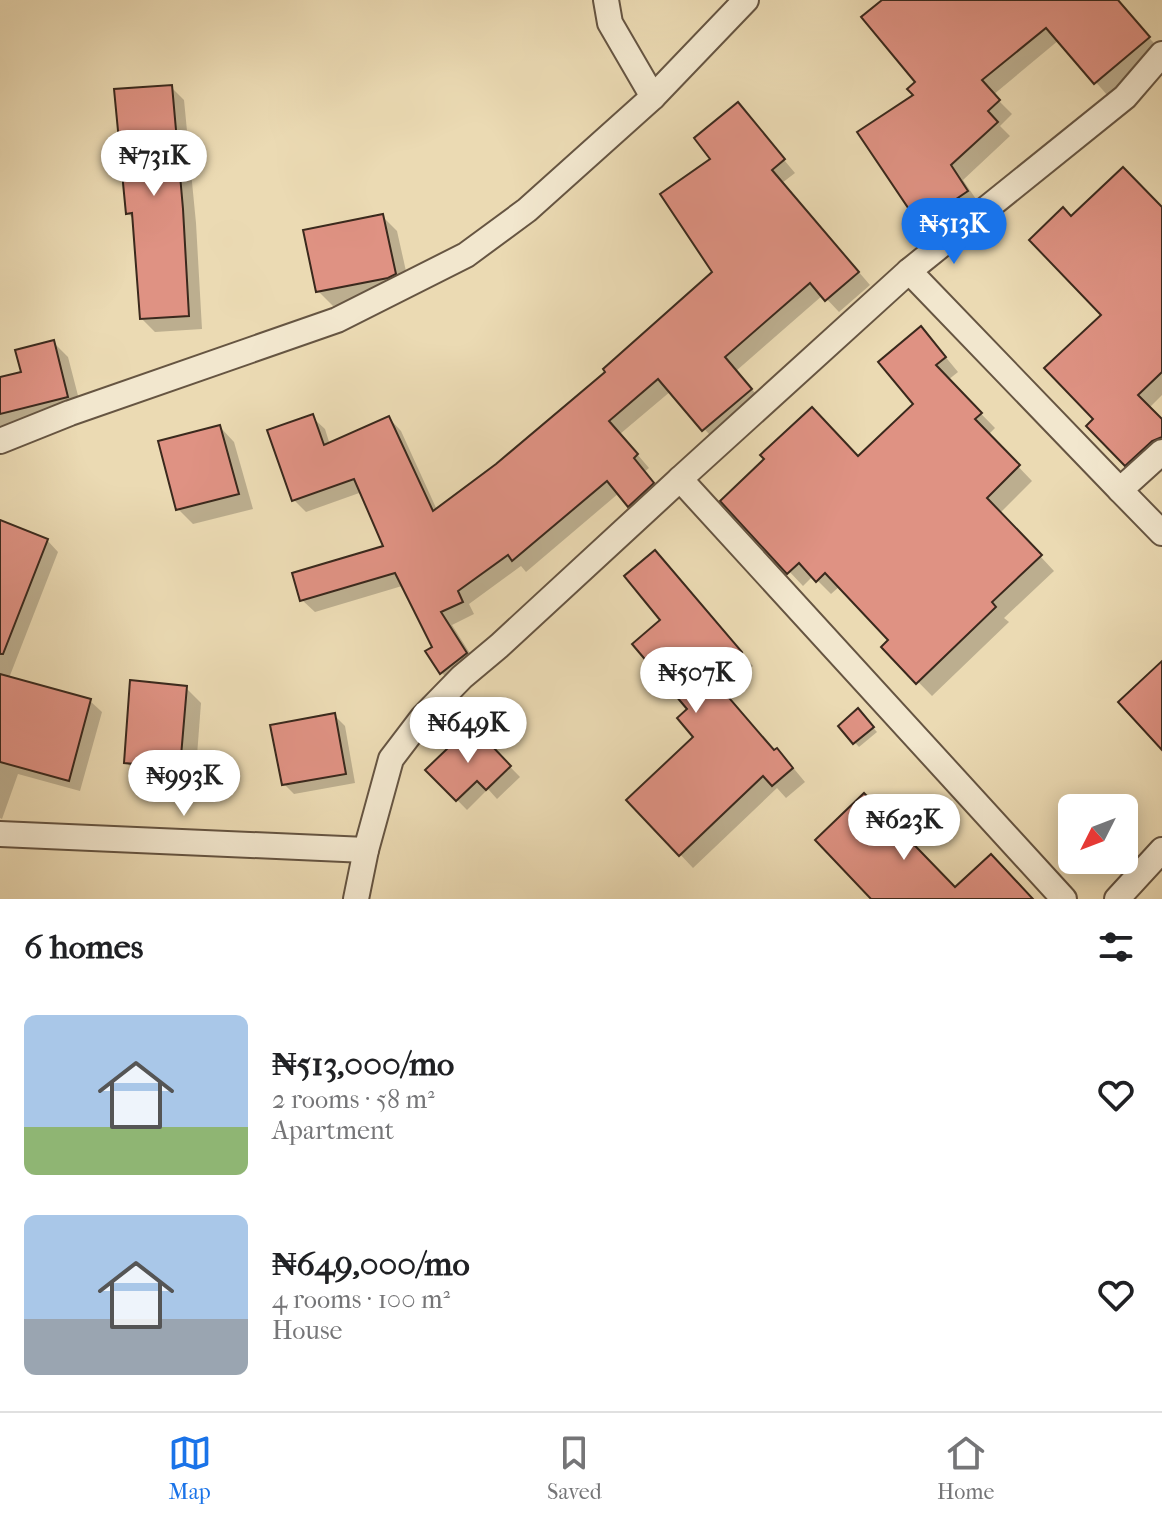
<!DOCTYPE html>
<html lang="en">
<head>
<meta charset="utf-8">
<style>
	body { margin:0; font-family:"IM FELL French Canon",serif; background:#f6f6f6; color:#202124; height:100vh; display:flex; flex-direction:column; font-size:30px; white-space:nowrap }
	* { box-sizing:border-box; margin:0 }
	p { font-size:26px; color:#757577 }
	.icon { flex:none; width:44px; height:44px; fill:none; stroke:currentColor; stroke-width:2; stroke-linecap:round; stroke-linejoin:round }
	.map { position:relative; height:899px; overflow:hidden }
	.panel { display:flex; flex-direction:column; background:#fff; flex:1 }
	.panel>* { flex:none }
	.needle { width:52px; rotate:228deg }
	.tools { position:absolute; left:1058px; top:794px; display:grid; gap:16px }
	.tools a { display:grid; place-items:center; width:80px; height:80px; border-radius:12px; background:#fff; box-shadow:0 4px 20px #0003; font-size:40px }
	.price { position:absolute; translate:-50% -68px; padding:0 18px; border-radius:28px; background:#fff; color:#222; font-size:26px; line-height:52px; filter:drop-shadow(0 2px 4px #0008) }
	.price::after { content:''; position:absolute; left:50%; top:48px; width:24px; height:18px; margin-left:-12px; background:inherit; clip-path:polygon(0 0,100% 0,50% 100%) }
	.price.active { background:#1a73e8; color:#fff }
	ul { padding:0; list-style:none }
	li { display:flex; align-items:center; gap:24px; height:200px; padding:0 24px }
	li span { display:grid; place-items:center; flex:none; width:224px; height:160px; border-radius:12px; color:#555 }
	li>.icon { margin-inline-start:auto }
	span .icon { width:96px; height:96px; fill:#fffc; stroke-width:1 }
	li b { font-size:34px }
	h2 { display:flex; justify-content:space-between; align-items:center; height:96px; padding:0 24px; font-size:34px }
	.tabs { display:flex; justify-content:space-around; align-items:center; height:112px; border-top:2px solid #e0e0e0; background:#fff; font-size:22px; color:#757577 }
	.tabs a { display:grid; justify-items:center; gap:4px }
	.tabs .active { color:#1a73e8 }
	.map>svg:first-child { display:block }
</style>
</head>
<body>
<div class="map">
<svg width="1162" height="899" viewBox="0 0 1162 899">
	<rect width="100%" height="100%" fill="#ebdab3"/>
	<filter id="stains"><feTurbulence type="fractalNoise" baseFrequency=".0025" numOctaves="4"/><feColorMatrix values="0 0 0 0 .2 0 0 0 0 .09 0 0 0 0 .02 0 0 0 .5 -.17"/></filter>
	<radialGradient id="worn" r=".72"><stop offset=".6" stop-color="#630" stop-opacity="0"/><stop offset="1" stop-color="#630" stop-opacity=".3"/></radialGradient>
	<!-- shadow -->
	<g fill="#0003">
		<path d="M885,0H1115L1162,52L1108,96L1059,40L993,95L1012,114L1000,126L1010,136L963,180L980,205L934,236L920,223L916,95L918,82Z"/>
		<path d="M171,87L184,100L196,223L202,329L155,332L141,318L134,220L128,213Z"/>
		<path d="M738,105L795,173L782,183L870,285L839,312L823,295L736,371L763,402L716,442L671,391L620,434L649,468L644,472L664,496L641,518L619,493L526,572L521,566L469,604L474,614L452,625L478,666L454,685L442,673L427,652L434,647L402,586L315,612L302,600L386,547L362,492L306,512L294,500L312,417L325,429L330,445L389,418L401,431L437,510L497,466L608,372L715,272L713,159Z"/>
		<path d="M1162,210V395L1149,408L1162,421V454L1138,476L1089,426L1096,419L1104,315L1072,219Z"/>
		<path d="M382,216L397,231L410,289L333,306L318,291Z"/>
		<path d="M53,342L68,357L82,411L0,432V379L23,373Z"/>
		<path d="M934,343L958,372L948,380L995,428L988,435L1032,481L1000,513L1054,571L1004,618L1009,622L932,696L884,647L891,640L840,586L831,594L813,576L803,586L723,501L858,458L915,404Z"/>
		<path d="M220,427L234,442L253,509L193,524L178,509L160,443Z"/>
		<path d="M0,522L47,540L58,552L9,678L90,701L102,712L80,791L18,774L2,819L0,818Z"/>
		<path d="M668,566L753,666L723,692L775,752L790,764L805,782L786,798L777,788L693,868L629,800L696,737L690,710L663,621Z"/>
		<path d="M186,688L201,703L195,782L141,777L126,762Z"/>
		<path d="M858,711L877,732L859,747L840,726Z"/>
		<path d="M335,716L345,726L355,783L294,794L284,784Z"/>
		<path d="M472,728L520,777L497,799L488,789L467,810L428,770Z"/>
	</g>
	<!-- building -->
	<g fill="#df9283" stroke="#3a291d" stroke-width="2">
		<path d="M882,0H1118L1150,37L1094,84L1046,28L982,80L1000,100L988,111L998,122L951,165L968,191L919,224L857,132L913,95L907,89L915,82L861,17Z"/>
		<path d="M172,85L183,209L189,316L140,319L132,213L126,214L114,89Z"/>
		<path d="M738,102L785,159L772,170L859,272L825,301L810,283L725,357L752,389L702,431L658,379L609,421L638,454L634,458L654,483L628,507L607,481L512,561L508,555L458,591L463,602L441,612L467,653L440,674L425,651L432,647L395,573L300,601L292,573L383,546L354,479L292,501L267,430L313,414L324,445L389,416L433,511L496,464L605,372L603,369L712,272L660,194L710,159L694,138Z"/>
		<path d="M1123,167L1162,207V372L1138,395L1162,419V437L1152,441L1125,466L1086,426L1093,419L1044,368L1101,315L1029,240L1063,207L1071,216Z"/>
		<path d="M383,214L396,274L388,278L316,292L303,230Z"/>
		<path d="M921,326L946,357L936,365L982,413L975,419L1020,465L987,498L1042,555L992,602L996,607L916,684L881,647L888,640L825,573L816,582L799,563L787,574L720,501L764,459L760,455L812,407L858,456L913,404L878,362Z"/>
		<path d="M54,340L68,397L0,414V377L21,372L15,350Z"/>
		<path d="M220,425L239,494L176,510L158,441Z"/>
		<path d="M0,520L48,539L3,654H0Z"/>
		<path d="M655,550L742,652L711,677L774,750L777,748L793,768L772,786L763,776L679,856L626,800L693,737L677,718L687,709L632,644L660,620L624,576Z"/>
		<path d="M1162,661V750L1118,702Z"/>
		<path d="M0,674L91,699L69,781L0,762Z"/>
		<path d="M130,680L187,686L180,768L124,763Z"/>
		<path d="M858,708L874,727L853,744L838,726Z"/>
		<path d="M335,713L346,774L282,785L270,725Z"/>
		<path d="M472,725L511,766L486,790L477,781L456,801L425,770Z"/>
		<path d="M864,793L955,887L991,854L1033,899H871L815,840Z"/>
	</g>
	<g fill="none" stroke-linecap="round" stroke-linejoin="round">
		<defs>
			<g id="minor">
				<path d="M606,0L610,23L653,97"/>
				<path d="M1162,54L1125,97L909,271L1120,490L1162,452"/>
				<path d="M909,271L680,479L1064,899"/>
				<path d="M0,441L70,413L337,320L466,255L527,210L653,97L746,0"/>
				<path d="M1120,490L1162,533"/>
				<path d="M0,834L366,850"/>
				<path d="M356,899L366,850L391,759L423,717L462,677L499,646L680,479"/>
				<path d="M1117,899L1162,850"/>
			</g>
		</defs>
		<!-- minor casing -->
		<use href="#minor" stroke="#665542" stroke-width="28"/>
		<!-- minor -->
		<use href="#minor" stroke="#f2e7ce" stroke-width="24"/>
	</g>
	<rect width="100%" height="100%" filter="url(#stains)"/>
	<rect width="100%" height="100%" fill="url(#worn)"/>
</svg>
<div class="tools">
<a><svg class="needle" viewBox="-14 -14 28 28"><path d="M0-13l5 13h-10z" fill="#e53935"/><path d="M0 13l5-13h-10z" fill="#757577"/></svg></a>
</div>
<b class="price" style="left:154px;top:198px">₦731K</b>
<b class="price active" style="left:954px;top:266px">₦513K</b>
<b class="price" style="left:696px;top:715px">₦507K</b>
<b class="price" style="left:468px;top:765px">₦649K</b>
<b class="price" style="left:184px;top:818px">₦993K</b>
<b class="price" style="left:904px;top:862px">₦623K</b>
</div>
<section class="panel">
<h2>6 homes<svg class="icon" aria-label="filters" viewBox="0 0 24 24"><path d="M4 7h16M4 17h16"/><circle cx="9" cy="7" r="2"/><circle cx="15" cy="17" r="2"/></svg></h2>
<ul>
<li><span style="background:linear-gradient(#a9c7e8 70%,#8fb573 0)"><svg class="icon" aria-label="home" viewBox="0 0 24 24"><path d="M3 11l9-7 9 7M6 9v11h12V9"/></svg></span><div><b>₦513,000/mo</b><p>2 rooms · 58 m²</p><p>Apartment</p></div><svg class="icon" aria-label="heart" viewBox="0 0 24 24"><path d="M12 20l-8-8c-3-5 5-10 8-4 3-6 11-1 8 4z"/></svg></li>
<li><span style="background:linear-gradient(#a9c7e8 65%,#9aa5b1 0)"><svg class="icon" aria-label="home" viewBox="0 0 24 24"><path d="M3 11l9-7 9 7M6 9v11h12V9"/></svg></span><div><b>₦649,000/mo</b><p>4 rooms · 100 m²</p><p>House</p></div><svg class="icon" aria-label="heart" viewBox="0 0 24 24"><path d="M12 20l-8-8c-3-5 5-10 8-4 3-6 11-1 8 4z"/></svg></li>
</ul>
</section>
<nav class="tabs">
<a class="active"><svg class="icon" aria-label="map" viewBox="0 0 24 24"><path d="M3 6l6-2 6 2 6-2v14l-6 2-6-2-6 2zM9 4v14M15 6v14"/></svg>Map</a>
<a><svg class="icon" aria-label="saved" viewBox="0 0 24 24"><path d="M7 4h10v16l-5-4-5 4z"/></svg>Saved</a>
<a><svg class="icon" aria-label="home" viewBox="0 0 24 24"><path d="M3 11l9-7 9 7M6 9v11h12V9"/></svg>Home</a>
</nav>
</body>
</html>
